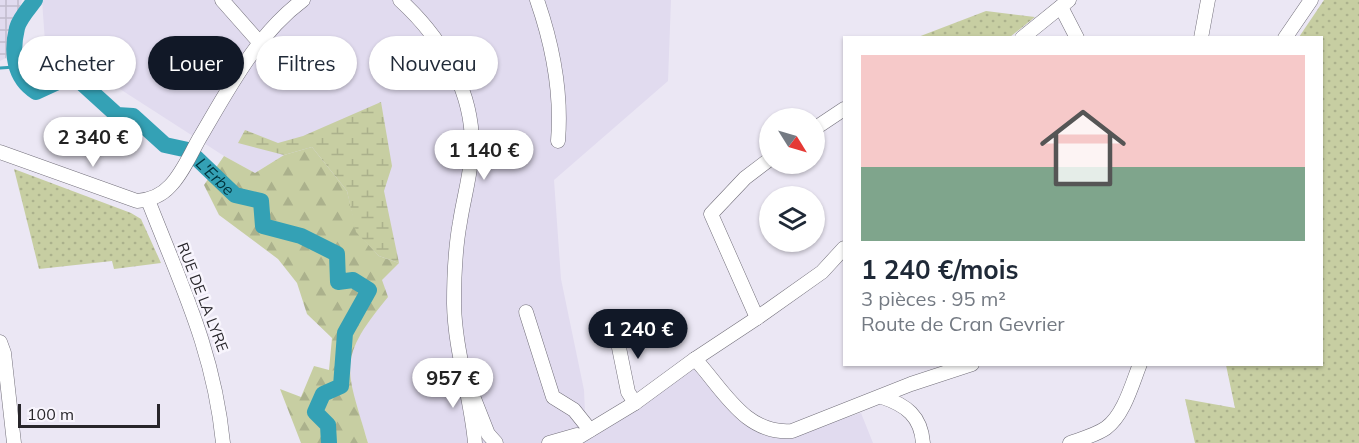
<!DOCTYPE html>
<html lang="fr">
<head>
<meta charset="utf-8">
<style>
	body { margin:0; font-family:Mulish,sans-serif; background:#f6f6f7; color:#1f2937; height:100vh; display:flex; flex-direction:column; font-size:22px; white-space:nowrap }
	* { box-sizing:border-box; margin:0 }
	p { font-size:20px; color:#747a83 }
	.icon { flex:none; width:33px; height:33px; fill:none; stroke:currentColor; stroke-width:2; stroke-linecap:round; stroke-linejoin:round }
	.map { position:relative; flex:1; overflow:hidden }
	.details { position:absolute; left:843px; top:36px; width:480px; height:330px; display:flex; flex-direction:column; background:#fff; border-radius:0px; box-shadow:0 2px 4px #0004 }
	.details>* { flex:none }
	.banner { position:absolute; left:18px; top:36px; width:570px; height:54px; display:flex; gap:12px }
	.needle { width:39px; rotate:127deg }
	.fabs { position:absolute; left:759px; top:108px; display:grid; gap:12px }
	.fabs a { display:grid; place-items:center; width:66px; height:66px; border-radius:50%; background:#fff; box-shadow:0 2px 4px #0004; font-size:30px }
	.scale { position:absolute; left:18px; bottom:15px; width:142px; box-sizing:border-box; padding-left:6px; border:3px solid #27252a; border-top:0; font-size:16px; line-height:21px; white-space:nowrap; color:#27252a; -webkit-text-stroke:4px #f8f5fd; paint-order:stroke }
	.price { position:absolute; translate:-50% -51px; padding:0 14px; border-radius:21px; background:#fff; color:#222; font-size:20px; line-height:39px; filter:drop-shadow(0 2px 3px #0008) }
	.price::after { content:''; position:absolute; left:50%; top:36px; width:18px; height:14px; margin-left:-9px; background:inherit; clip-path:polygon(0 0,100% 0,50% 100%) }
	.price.selected { background:#111827; color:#fff }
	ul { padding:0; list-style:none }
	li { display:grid; align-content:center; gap:12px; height:318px; padding:0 18px }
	li span { display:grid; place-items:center; height:186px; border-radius:0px; color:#555 }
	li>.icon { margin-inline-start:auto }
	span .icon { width:108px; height:108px; fill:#fffc; stroke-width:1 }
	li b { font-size:26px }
	.chip { padding:0 21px; border-radius:27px; background:#fff; box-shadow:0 2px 4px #0004; font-size:21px; line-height:54px }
	.chip.selected { background:#111827; color:#fff }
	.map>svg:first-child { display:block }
</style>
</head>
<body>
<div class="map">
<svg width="1359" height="443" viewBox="0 0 1359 443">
	<defs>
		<pattern id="industrial-grid" width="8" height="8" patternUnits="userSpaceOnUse" patternTransform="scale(1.5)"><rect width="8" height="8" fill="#e1dbef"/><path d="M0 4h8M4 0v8" fill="none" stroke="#c1bccd"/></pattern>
		<pattern id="grass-dots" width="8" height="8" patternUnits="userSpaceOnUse" patternTransform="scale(1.5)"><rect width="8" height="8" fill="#c7cea2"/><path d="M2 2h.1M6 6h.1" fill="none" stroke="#abb18c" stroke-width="1.8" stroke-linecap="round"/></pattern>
		<pattern id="forest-firs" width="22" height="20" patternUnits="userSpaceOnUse" patternTransform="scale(1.5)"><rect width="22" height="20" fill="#c7cea2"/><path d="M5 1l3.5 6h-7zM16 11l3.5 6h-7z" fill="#abb18c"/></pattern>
		<pattern id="wetland-marsh" width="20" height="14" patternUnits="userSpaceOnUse" patternTransform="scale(1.5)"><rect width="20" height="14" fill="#c7cea2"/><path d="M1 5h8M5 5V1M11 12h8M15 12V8" fill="none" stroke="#abb18c"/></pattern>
	</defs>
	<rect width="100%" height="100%" fill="#ebe7f4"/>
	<!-- built -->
	<path fill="#e1dbef" d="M42,0H671L668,81L554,180L561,279L584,390L585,413L591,422L642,392L685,359L748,426L763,435L779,438L861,413L873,443H368L351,388L349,358L360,334L372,317L284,155L255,173L224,156L109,82L89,65L45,42Z"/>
	<!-- industrial -->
	<path fill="url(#industrial-grid)" d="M0,0H22L6,58L0,61Z"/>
	<!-- grass -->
	<g fill="url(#grass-dots)">
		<path d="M1324,0H1359V443H1195L1185,399L1235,408L1226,365L1322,364V38L1299,37Z"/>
		<path d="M986,11L1035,17L1010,37H918Z"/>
		<path d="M14,169L131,213L141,219L161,263L114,269L112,261L39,269Z"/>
	</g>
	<!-- forest -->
	<path fill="url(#forest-firs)" d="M312,147L347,191L357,232L379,256L399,263L382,280L388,297C335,361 347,369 368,443H301L280,389L301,397L314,366L329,370L332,338L307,314L297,283L278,259L219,215L204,185L224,156L255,173L284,155Z"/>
	<!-- wetland -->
	<path fill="url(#wetland-marsh)" d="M381,102L392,166L384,191L399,263L379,256L356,232L347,191L312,147L284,155L238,143L245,130L278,143L303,136Z"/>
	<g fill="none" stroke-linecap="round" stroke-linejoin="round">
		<!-- stream -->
		<path stroke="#34a1b5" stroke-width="3" d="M0,68L15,67"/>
		<!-- river -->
		<path stroke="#34a1b5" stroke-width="16" id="s1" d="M35,0C29,8 19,19 17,28C11,53 14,78 36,92L73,75L117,115L133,116L165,145L188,150L235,195L261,201L263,226L301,236L337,254L338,282L353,280L369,290L345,333L341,386L323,394L315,412L328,425L329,443"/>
		<defs>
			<g id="minor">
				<path d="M222,0L260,43"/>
				<path d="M400,0C444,40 478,98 471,160C469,181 463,202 460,222C455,249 454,277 454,304C455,352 471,396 475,443"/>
				<path d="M537,0C553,46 562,93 558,141"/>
				<path d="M1061,7L1077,38"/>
				<path d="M1022,38L1069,0"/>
				<path d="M1201,38L1208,0"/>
				<path d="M1285,38L1311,0"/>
				<path d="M814,129L844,109"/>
				<path d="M0,152L137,201C149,200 161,196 170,186C182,174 190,155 199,139C228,90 256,35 303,0"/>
				<path d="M148,200C181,285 214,351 223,443"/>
				<path d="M526,312L553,397L574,410L590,430"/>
				<path d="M757,318L711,214L745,178L770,159"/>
				<path d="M615,328L628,392L635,403"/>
				<path d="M0,342L4,353L14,443"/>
				<path d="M695,359C723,389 745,435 792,431L911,384L972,364"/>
				<path d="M471,391L488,434L496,443"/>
				<path d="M882,397C906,405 921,416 923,443"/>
				<path d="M549,443L577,435"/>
				<path d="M569,443L635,403L695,359L757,318L822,272L844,248"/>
				<path d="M1070,443C1081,439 1096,435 1106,428C1124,415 1132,384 1140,364"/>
			</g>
		</defs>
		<!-- minor casing -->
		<use href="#minor" stroke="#726f7a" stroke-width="15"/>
		<!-- minor -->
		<use href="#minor" stroke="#fff" stroke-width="14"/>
	</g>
	<g text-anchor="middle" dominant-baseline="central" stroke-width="5" stroke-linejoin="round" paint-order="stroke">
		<!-- street labels -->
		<g font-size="15" fill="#27252a" stroke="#f8f5fd">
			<text transform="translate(203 297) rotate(69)">RUE DE LA LYRE</text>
		</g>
		<!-- water labels -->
		<g font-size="16" font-style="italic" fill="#01343d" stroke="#f8f5fd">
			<text stroke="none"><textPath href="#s1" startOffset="326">L'Erbe</textPath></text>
		</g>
	</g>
</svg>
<div class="fabs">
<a><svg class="needle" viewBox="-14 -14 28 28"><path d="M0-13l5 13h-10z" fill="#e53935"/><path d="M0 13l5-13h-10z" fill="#747a83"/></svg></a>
<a><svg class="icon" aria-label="layers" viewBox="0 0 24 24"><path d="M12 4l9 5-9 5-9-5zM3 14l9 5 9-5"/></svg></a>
</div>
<div class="scale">100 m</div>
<b class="price" style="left:93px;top:168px">2 340 €</b>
<b class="price" style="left:484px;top:181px">1 140 €</b>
<b class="price selected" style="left:638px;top:360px">1 240 €</b>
<b class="price" style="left:453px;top:409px">957 €</b>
<div class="banner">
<a class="chip">Acheter</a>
<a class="chip selected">Louer</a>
<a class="chip">Filtres</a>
<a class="chip">Nouveau</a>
</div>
<section class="details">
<ul>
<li><span style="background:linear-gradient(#f6c9c9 60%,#7fa58c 0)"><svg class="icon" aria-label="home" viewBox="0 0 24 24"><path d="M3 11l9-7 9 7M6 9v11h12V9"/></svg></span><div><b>1 240 €/mois</b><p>3 pièces · 95 m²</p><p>Route de Cran Gevrier</p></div></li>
</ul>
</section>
</div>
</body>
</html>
